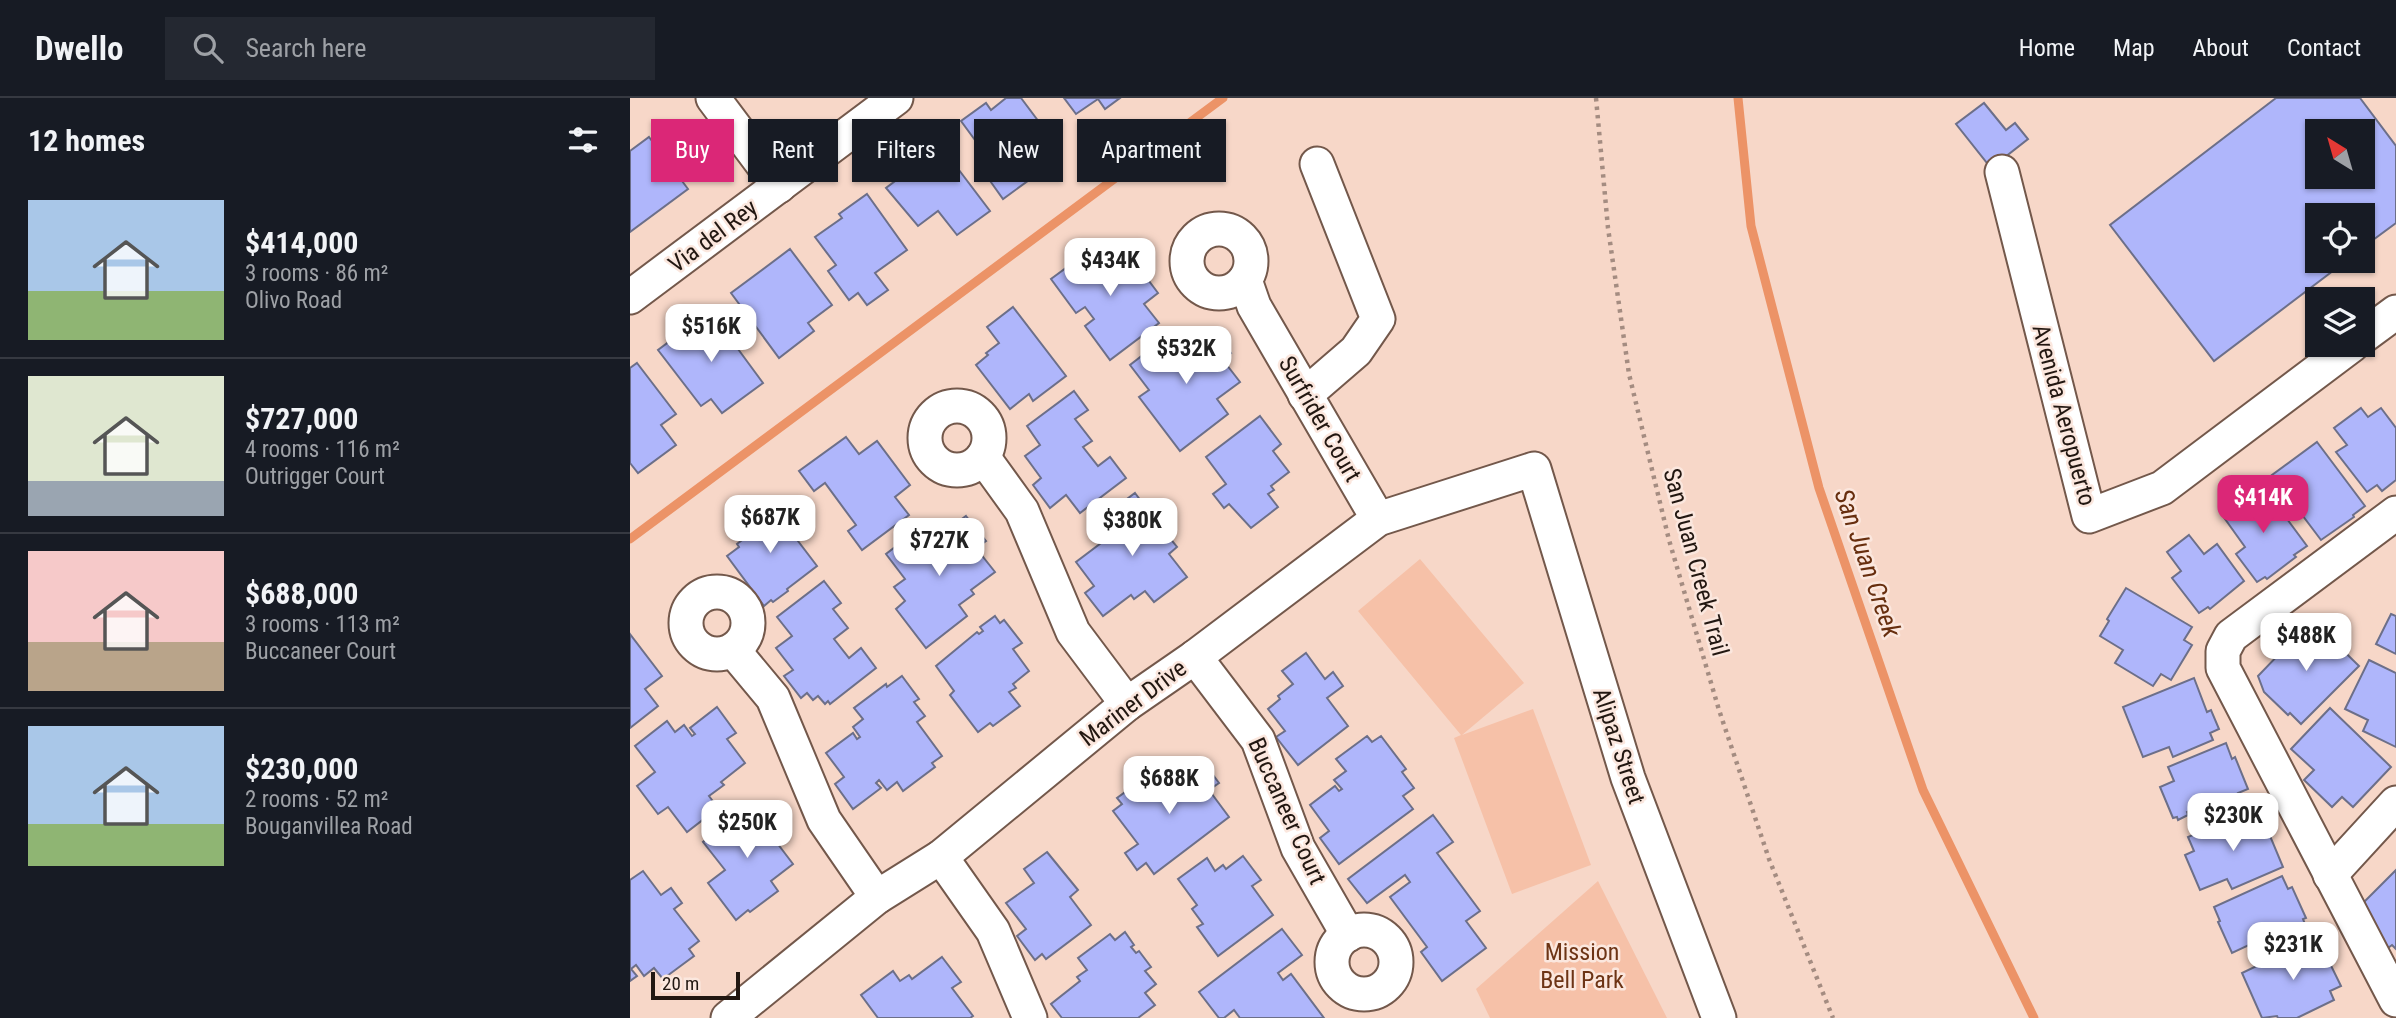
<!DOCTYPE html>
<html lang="en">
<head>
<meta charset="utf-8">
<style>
	body { margin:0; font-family:"Roboto Condensed",sans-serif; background:#242831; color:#f1f3f6; height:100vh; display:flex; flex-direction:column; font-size:26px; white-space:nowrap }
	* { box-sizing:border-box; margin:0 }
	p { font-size:23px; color:#9ea1a6 }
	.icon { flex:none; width:38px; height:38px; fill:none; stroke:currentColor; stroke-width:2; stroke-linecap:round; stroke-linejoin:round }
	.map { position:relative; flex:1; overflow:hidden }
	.side { display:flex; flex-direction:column; background:#171b24; width:630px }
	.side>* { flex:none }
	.guide { position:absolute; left:21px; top:21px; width:665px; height:63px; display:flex; gap:14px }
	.needle { width:46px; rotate:323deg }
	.tools { position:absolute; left:1675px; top:21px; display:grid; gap:14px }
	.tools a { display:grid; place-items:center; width:70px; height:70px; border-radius:0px; background:#171b24; box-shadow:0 2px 5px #0004; font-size:35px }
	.scale { position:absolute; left:21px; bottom:18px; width:89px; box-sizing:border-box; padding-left:7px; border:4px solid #221711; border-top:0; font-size:19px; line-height:24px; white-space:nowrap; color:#221711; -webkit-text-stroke:5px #fbe7de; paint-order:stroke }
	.price { position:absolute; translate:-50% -60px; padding:0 16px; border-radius:14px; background:#fff; color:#222; font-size:23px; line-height:46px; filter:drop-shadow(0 2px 4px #0008) }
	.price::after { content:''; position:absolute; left:50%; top:42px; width:21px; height:16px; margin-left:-10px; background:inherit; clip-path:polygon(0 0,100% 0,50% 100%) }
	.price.selected { background:#db2777; color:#fff }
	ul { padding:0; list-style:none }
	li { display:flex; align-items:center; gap:21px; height:175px; padding:0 28px }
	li+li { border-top:2px solid #363941 }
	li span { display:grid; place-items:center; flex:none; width:196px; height:140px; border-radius:0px; color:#555 }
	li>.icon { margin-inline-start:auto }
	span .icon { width:84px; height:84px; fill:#fffc; stroke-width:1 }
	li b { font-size:30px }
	h2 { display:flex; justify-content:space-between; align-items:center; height:84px; padding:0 28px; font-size:30px }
	.chip { padding:0 24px; border-radius:0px; background:#171b24; box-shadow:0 2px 5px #0004; font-size:24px; line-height:63px }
	.chip.selected { background:#db2777; color:#fff }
	header { display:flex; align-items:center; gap:42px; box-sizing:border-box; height:98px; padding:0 35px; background:#171b24; border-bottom:2px solid #363941 }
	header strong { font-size:33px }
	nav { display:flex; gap:38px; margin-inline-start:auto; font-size:24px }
	.search { width:490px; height:63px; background:#242831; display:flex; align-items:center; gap:18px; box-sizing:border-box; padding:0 24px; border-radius:0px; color:#9ea1a6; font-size:26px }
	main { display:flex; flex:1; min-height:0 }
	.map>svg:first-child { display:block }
</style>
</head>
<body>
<header>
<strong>Dwello</strong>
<div class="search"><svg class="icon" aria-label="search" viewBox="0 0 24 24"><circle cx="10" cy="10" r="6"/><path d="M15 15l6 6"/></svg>Search here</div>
<nav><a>Home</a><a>Map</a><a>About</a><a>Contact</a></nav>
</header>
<main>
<section class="side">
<h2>12 homes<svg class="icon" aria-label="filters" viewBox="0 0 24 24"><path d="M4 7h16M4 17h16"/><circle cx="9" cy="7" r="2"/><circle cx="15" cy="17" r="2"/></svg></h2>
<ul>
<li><span style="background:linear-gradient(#a9c7e8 65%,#8fb573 0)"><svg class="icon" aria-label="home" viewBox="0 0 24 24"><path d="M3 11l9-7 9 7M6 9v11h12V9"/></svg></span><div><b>$414,000</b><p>3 rooms · 86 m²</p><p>Olivo Road</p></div></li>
<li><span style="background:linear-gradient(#dfe7d0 75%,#9aa5b1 0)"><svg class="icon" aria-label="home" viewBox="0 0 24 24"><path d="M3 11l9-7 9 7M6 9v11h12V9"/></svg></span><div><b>$727,000</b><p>4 rooms · 116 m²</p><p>Outrigger Court</p></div></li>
<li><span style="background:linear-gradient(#f6c9c9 65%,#b9a48a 0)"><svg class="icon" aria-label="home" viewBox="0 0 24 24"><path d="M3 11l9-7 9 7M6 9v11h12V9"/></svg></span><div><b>$688,000</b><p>3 rooms · 113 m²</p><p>Buccaneer Court</p></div></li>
<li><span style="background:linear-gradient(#a9c7e8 70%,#8fb573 0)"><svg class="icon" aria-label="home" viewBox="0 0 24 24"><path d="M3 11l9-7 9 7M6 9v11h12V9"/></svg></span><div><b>$230,000</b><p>2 rooms · 52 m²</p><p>Bouganvillea Road</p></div></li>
</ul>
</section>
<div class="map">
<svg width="1766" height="920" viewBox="0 0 1766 920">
	<rect width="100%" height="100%" fill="#f7d7c8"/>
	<!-- green -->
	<g fill="#f6c1a8">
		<path d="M790,461L894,585L832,637L903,611L961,767L882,796L824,640L831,637L728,513Z"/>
		<path d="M968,783L1037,920H860L846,891Z"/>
	</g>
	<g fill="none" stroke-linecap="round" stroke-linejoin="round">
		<!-- stream -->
		<g stroke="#ec9367" stroke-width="9">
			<path d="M1108,0L1121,128L1189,390L1293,692L1404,920"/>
			<path d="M0,441L593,0"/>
		</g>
	</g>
	<!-- building -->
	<g fill="#afb6fb" stroke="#6c6f89" stroke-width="2" fill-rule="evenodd">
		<path d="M376,0H391L415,32L394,46L413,72L373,101L358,80L367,72L331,23L356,5L361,12Z"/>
		<path d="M434,0H490L475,11L468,1L446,16Z"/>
		<path d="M1646,0H1730L1766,48V125L1732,150V117H1687V163H1716L1584,263L1480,127ZM1687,33H1732V79H1687Z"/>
		<path d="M1354,5L1376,32L1385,25L1398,41L1361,70L1326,26Z"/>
		<path d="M19,39L58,91L0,134V53Z"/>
		<path d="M307,43L360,113L327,137L308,113L288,128L256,90L281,71L277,66Z"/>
		<path d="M237,96L277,152L245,175L258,192L237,207L228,195L219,202L198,173L206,167L185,139L212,120L209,116Z"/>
		<path d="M467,147L479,164L495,151L528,195L514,206L529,225L480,262L455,228L464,221L455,209L446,215L421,181Z"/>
		<path d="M160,151L202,207L178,225L184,233L149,260L101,195Z"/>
		<path d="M383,209L436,278L403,303L399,296L380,311L346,267L358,257L356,255L369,245L357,229Z"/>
		<path d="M80,213L133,285L92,315L81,301L71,308L28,252Z"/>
		<path d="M582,230L601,255L593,262L610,284L587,301L598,316L550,353L509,299L519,292L500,267L531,243L539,254L549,247L552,252Z"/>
		<path d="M7,265L46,316L31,327L46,347L8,375L0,365V270Z"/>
		<path d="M444,293L458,312L445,321L462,343L453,349L468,368L480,359L496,380L450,415L436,397L420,410L403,387L411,380L395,358L410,347L397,328Z"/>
		<path d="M1731,310L1738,319L1751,310L1766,330V382L1752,393L1747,387L1737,394L1706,354L1717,347L1704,330Z"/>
		<path d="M630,318L651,346L643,353L659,374L641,388L644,392L638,396L648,409L621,430L599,406L594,410L583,396L596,386L576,359Z"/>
		<path d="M216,339L229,356L247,343L280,387L265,399L279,417L232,452L218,433L226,427L195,385L184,393L169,373Z"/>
		<path d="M1687,344L1735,408L1723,417L1724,419L1691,442L1642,377Z"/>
		<path d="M1616,394L1623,404L1637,394L1677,448L1664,457L1666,459L1637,481L1635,479L1627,484L1606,456L1615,449L1590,414Z"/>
		<path d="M505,395L523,419L532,412L544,427L535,434L547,449L539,456L557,479L524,504L515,493L504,501L501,497L473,518L455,495L464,488L446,464L475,442L472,438L482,430L473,419Z"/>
		<path d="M136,401L187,468L157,491L158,493L143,504L141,502L134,508L97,458L109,449L107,446L121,435L110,420Z"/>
		<path d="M336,418L356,443L346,450L365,474L341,492L344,496L329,507L337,518L296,550L266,511L275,503L264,489L275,481L256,456L286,433L295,444L304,437L312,446L314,445L309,438Z"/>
		<path d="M1559,437L1574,456L1587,446L1614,483L1580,511L1578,509L1569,515L1542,480L1551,473L1537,454Z"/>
		<path d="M194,483L211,505L203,511L218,530L204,541L219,560L231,550L246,570L200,606L198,603L195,606L188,598L183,602L177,595L171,600L154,578L163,572L146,550L162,538L147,519Z"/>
		<path d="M1496,490L1562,529L1554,542L1562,547L1541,582L1531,576L1523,588L1485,565L1493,552L1470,538L1479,523L1477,521Z"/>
		<path d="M1761,516L1766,518V556L1746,546Z"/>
		<path d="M365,518L370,525L374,522L392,545L383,551L399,573L383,586L386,590L379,594L390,608L363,628L360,625L348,634L320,597L324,593L306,568L347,534L349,536L353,533L350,529Z"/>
		<path d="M1682,522L1729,568L1671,626L1660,615L1658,617L1634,594L1628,578Z"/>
		<path d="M0,536L32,578L15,591L28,608L0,630Z"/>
		<path d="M676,555L695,581L703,574L713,588L697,600L718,628L668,667L646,639L655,633L638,611L650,601L648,598L663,586L652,573Z"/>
		<path d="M1739,562L1766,575V649L1733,633L1738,622L1715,611Z"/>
		<path d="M272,578L289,601L284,604L295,618L287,624L312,658L302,665L305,669L273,693L267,684L257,692L249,682L246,685L251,690L223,711L205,686L214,679L196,655L223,635L227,641L230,639L223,629L233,621L224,610L256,586L257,589Z"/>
		<path d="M1564,580L1577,614L1581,612L1589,631L1580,635L1583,642L1543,659L1539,649L1513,659L1493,609Z"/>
		<path d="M87,609L106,635L97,641L115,665L91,684L94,687L79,698L88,710L57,734L38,709L28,716L7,688L25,674L5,648L37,623L45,634L54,627L62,638L65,636L60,630Z"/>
		<path d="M1700,610L1761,669L1723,709L1712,699L1702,709L1674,682L1684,672L1661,651Z"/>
		<path d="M737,638L742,644L751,638L776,671L772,674L784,690L773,698L783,711L709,766L690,740L699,733L680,707L705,688L709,693L712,691L704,682L716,673L706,661Z"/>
		<path d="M1596,645L1602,661L1605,659L1618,691L1608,695L1612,704L1573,721L1568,709L1557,714L1558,717L1548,722L1547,719L1543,720L1530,689L1544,683L1538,669Z"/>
		<path d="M571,661L589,685L579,692L599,719L524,776L516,765L507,772L495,755L508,746L483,713L492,706L487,700L520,676L528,687L538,680L540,684Z"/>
		<path d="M120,705L126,712L132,707L150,730L141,737L163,766L141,783L148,793L120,814L118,812L106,822L78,785L95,772L73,744Z"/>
		<path d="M1622,712L1632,736L1638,733L1653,769L1602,791L1597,781L1570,792L1555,757L1564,753L1558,739Z"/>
		<path d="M803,717L823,744L807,755L850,813L836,823L856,850L812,883L791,854L797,849L760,799L780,784L775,777L737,805L718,781Z"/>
		<path d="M417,754L448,792L440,799L461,827L416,861L412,856L405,862L387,838L396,831L376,805L404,785L394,771Z"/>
		<path d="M613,758L631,782L622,788L643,817L588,858L567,829L573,826L562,811L567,807L548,781L577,760L585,773L593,767L596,771Z"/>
		<path d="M1766,772V851L1762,847L1758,850L1734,826L1729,809Z"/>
		<path d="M13,773L31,797L41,790L52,805L44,811L69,843L59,851L64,858L33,881L24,870L14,878L6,867L1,871L7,878L0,883V782Z"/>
		<path d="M1652,778L1658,791L1662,789L1676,820L1673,821L1677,831L1627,855L1623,845L1602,855L1588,824L1590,823L1584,809Z"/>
		<path d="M652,831L672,857L648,875L653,882L661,876L694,920H610L604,912L594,920H589L569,894Z"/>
		<path d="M495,834L504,847L501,849L506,855L509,853L521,869L515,873L526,886L515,895L525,907L508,920H432L421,906L450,883L447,879L457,872L448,860L480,836L485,842Z"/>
		<path d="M1687,839L1711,888L1700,893L1704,902L1667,920H1648L1647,918L1632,920L1612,875Z"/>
		<path d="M312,859L331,884L322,890L343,918L340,920H248L231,897L263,873L270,883L279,877L282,881Z"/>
	</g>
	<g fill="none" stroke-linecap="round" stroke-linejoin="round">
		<defs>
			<g id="minor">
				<path d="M83,0L149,88"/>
				<path d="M1372,74L1459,418L1532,390L1722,247"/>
				<circle cx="589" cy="163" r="32"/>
				<path d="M615,182L624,208L748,421"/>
				<path d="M0,199L266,0"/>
				<path d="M1732,239L1766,214"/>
				<path d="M675,297L726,253L748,221L687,66"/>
				<circle cx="327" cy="340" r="32"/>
				<path d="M353,359L392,413L443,534L497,606"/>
				<path d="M1766,415L1601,538L1593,553V570L1766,902"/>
				<circle cx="87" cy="525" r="31"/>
				<path d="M103,552L143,600L194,722L247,799"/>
				<path d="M565,559L628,642L668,750L718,837"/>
				<path d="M311,759L363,833L400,920"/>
				<path d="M1700,777L1766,705"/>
				<circle cx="734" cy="864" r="32"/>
				<path d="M98,920L247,799L311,759L497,606L565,559L748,421L904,371L998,680L1089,920"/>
			</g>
		</defs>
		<!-- minor casing -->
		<use href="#minor" stroke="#73584b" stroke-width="37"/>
		<!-- path -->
		<path stroke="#a48c81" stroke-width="4.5" stroke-dasharray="3.5 5" stroke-linecap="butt" d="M966,0L978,130L999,276L1039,442L1089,612L1139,761L1203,920"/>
		<!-- minor -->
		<use href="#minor" stroke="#fff" stroke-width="33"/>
	</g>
	<g text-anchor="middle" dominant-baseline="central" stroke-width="5" stroke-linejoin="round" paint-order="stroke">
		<!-- street labels -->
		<g font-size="24" fill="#221711" stroke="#fbe7de">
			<text transform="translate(83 138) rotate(-37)">Via del Rey</text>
			<text transform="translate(1434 317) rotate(75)">Avenida Aeropuerto</text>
			<text transform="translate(690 321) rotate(60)">Surfrider Court</text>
			<text transform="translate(1066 464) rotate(75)">San Juan Creek Trail</text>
			<text transform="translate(503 605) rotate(-37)">Mariner Drive</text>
			<text transform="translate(989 648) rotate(72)">Alipaz Street</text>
			<text transform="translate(657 713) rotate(66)">Buccaneer Court</text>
		</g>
		<!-- park labels -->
		<g font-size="24" fill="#6d3415" stroke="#fbe7de">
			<text x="952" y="854">Mission<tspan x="952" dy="28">Bell Park</tspan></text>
		</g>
		<!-- water labels -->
		<g font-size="26" font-style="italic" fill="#672e0e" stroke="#fbe7de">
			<text transform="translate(1238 465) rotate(71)">San Juan Creek</text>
		</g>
	</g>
</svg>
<div class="tools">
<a><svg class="needle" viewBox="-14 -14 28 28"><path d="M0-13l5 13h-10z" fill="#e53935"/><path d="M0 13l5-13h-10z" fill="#9ea1a6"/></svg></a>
<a><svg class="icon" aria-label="locate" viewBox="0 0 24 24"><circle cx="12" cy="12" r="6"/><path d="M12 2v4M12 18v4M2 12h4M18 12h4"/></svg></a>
<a><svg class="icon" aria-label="layers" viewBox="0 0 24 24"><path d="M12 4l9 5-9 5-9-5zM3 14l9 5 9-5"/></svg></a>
</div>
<div class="scale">20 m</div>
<b class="price" style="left:480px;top:200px">$434K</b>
<b class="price" style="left:81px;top:266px">$516K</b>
<b class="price" style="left:556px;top:288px">$532K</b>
<b class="price selected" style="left:1633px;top:437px">$414K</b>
<b class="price" style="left:140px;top:457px">$687K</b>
<b class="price" style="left:502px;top:460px">$380K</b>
<b class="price" style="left:309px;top:480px">$727K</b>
<b class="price" style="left:1676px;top:575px">$488K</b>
<b class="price" style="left:539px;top:718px">$688K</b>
<b class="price" style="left:1603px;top:755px">$230K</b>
<b class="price" style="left:117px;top:762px">$250K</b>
<b class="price" style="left:1663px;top:884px">$231K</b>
<div class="guide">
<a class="chip selected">Buy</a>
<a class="chip">Rent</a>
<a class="chip">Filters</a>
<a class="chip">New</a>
<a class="chip">Apartment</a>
</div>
</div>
</main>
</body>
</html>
